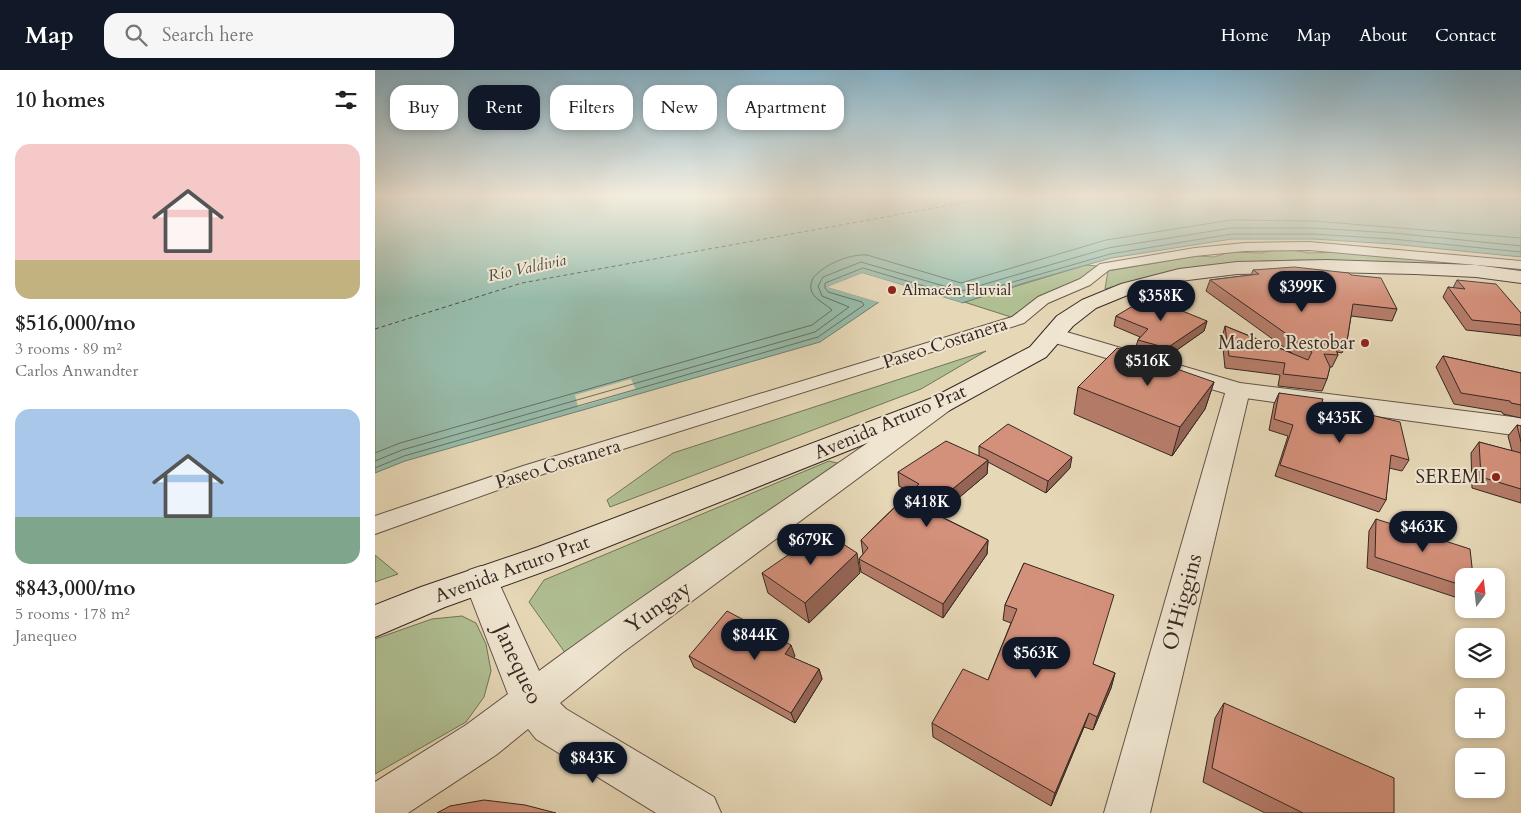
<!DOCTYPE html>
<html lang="en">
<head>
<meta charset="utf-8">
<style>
	body { margin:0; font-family:Cardo,serif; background:#f6f6f6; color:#222; height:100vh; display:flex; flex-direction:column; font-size:19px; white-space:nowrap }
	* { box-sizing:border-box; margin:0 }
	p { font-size:16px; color:#767676 }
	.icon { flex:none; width:28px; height:28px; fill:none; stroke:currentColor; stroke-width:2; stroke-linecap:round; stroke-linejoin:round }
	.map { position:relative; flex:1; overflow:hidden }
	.side { display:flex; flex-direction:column; background:#fff; width:375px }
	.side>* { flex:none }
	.banner { position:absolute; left:15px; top:15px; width:475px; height:45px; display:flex; gap:10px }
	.needle { width:32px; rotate:15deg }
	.controls { position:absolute; left:1080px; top:498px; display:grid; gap:10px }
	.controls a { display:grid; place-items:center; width:50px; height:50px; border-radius:10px; background:#fff; box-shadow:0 2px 8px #0003; font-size:25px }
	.price { position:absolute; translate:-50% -42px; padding:0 11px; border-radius:18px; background:#111827; color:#fff; font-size:16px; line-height:32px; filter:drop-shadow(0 1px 2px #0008) }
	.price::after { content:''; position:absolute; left:50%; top:30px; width:15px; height:11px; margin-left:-8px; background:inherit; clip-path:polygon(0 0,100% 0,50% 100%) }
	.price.current { background:#222; color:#fff }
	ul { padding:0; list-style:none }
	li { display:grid; align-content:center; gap:10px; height:265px; padding:0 15px }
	li span { display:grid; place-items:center; height:155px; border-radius:15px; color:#555 }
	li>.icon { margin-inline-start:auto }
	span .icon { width:90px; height:90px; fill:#fffc; stroke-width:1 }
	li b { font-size:21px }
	h2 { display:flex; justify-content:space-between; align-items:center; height:60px; padding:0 15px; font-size:21px }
	.chip { padding:0 18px; border-radius:15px; background:#fff; box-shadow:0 2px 8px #0003; font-size:18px; line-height:45px }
	.chip.current { background:#111827; color:#fff }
	header { display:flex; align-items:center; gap:30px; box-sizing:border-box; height:70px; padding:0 25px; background:#111827; color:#fff }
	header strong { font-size:24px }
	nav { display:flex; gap:28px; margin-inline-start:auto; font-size:18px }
	.search { width:350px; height:45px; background:#f6f6f6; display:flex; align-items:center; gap:12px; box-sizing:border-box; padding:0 18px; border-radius:15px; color:#767676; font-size:19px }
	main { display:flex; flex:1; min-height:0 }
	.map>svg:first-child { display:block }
</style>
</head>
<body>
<header>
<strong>Map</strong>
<div class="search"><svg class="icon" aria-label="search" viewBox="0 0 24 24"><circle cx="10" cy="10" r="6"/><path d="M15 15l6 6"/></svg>Search here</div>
<nav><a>Home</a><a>Map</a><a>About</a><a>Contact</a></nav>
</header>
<main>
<section class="side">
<h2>10 homes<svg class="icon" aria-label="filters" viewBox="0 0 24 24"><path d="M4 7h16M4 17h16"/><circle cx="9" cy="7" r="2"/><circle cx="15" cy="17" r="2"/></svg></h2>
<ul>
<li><span style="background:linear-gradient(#f6c9c9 75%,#c2b280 0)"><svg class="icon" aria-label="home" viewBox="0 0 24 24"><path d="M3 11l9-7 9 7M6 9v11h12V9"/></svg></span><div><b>$516,000/mo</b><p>3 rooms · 89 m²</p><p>Carlos Anwandter</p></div></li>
<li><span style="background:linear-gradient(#a9c7e8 70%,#7fa58c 0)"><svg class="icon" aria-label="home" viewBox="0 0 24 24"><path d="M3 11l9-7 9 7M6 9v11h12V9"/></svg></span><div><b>$843,000/mo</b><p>5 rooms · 178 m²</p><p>Janequeo</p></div></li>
</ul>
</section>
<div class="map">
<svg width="1146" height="743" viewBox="0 0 1146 743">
	<rect width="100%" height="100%" fill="#e6d7b6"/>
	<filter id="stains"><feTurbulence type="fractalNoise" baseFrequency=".004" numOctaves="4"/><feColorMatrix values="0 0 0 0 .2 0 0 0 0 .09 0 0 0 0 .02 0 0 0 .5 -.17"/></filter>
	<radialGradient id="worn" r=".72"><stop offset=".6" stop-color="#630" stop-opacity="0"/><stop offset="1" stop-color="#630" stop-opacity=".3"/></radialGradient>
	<!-- green -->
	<g fill="#b0bf92" stroke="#72745a">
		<path d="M913,179L933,183L976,182L1082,191L1103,196L1146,198V202L1015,192L924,190L866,192L798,201L730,219L733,201L822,186L839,187L855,182L886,183L898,180Z"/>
		<path d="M711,195L722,196L702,212L663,228L636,247L589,232Z"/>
		<path d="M611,281L546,319L235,437L232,430L298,383Z"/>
		<path d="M454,391L466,394L191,584L154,532L169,510Z"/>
		<path d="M0,485L23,504L0,512Z"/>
		<path d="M87,546L101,553L111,574L116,601L109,627L91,652L0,704V569L57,549Z"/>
	</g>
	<!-- water -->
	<path fill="#97baa8" stroke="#708073" d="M18,125H1146V187L1017,174L938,169H857L736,188L652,212L587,233L487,203L453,217L504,232L445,272L30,391L0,403V129Z"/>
	<!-- pier -->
	<g fill="#e6d7b6">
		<path d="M487,203L587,233L585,235L487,206L460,216L505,230L506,233L452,217Z"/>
		<path d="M256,309L261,320L203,337L200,325Z"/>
	</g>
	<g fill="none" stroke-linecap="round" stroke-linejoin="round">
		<!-- shore -->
		<g stroke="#667166" stroke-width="1">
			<path d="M0,383L25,373L437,255L457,240C446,230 430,226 438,208C450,194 474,184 492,185L586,213L731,170L856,150L939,151L1146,168"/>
			<path d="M0,391L27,380L440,262L474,237L447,226L443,216L448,207L486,192L586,221L733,178L856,158H938L1018,163L1146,176"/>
			<path d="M0,398L29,386L443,267L489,235L487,232L453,222L450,218V213L488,198L586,227L735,184L857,164H938L1017,169L1146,182"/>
		</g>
		<!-- ferry -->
		<path stroke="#4e4c44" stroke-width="1" stroke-dasharray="4 3" stroke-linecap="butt" d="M0,259L147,213L631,125"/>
		<defs>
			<path id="pedestrian" d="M934,172L1146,191V199L934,180L870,181L820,186L734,200L715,215L673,233L649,253L162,406L0,464V446L148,396L637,247L663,227L705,209L725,194L820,178L870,173Z"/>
			<g id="minor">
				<path d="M863,313L872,315L875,320L775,743H729L851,320L854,315Z"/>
				<path d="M566,326L575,328L579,334L575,340L247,583L185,633L191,639L339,727L346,743H281L161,669L153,659L121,685L33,743H0V712L91,655L133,624L89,510L94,500L106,496L118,500L164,601C292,507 427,420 557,328Z"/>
			</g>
			<path id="tertiary" d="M678,258L865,313L1146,348V366L863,327L670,270L667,265L670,260Z"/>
			<path id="secondary" d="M952,190L1101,195L1146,201V213L1101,207L1040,204L952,202L862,204L805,211L760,222L721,238L698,256L671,287L575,340L187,495L70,537L0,567V535L46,517L163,477L557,328L655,277L682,246L707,230L746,214L804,199L862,192Z"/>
		</defs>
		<!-- pedestrian casing -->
		<use href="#pedestrian" stroke="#615448" stroke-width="2"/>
		<!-- minor casing -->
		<use href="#minor" stroke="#615448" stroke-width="2"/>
		<!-- tertiary casing -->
		<use href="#tertiary" stroke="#615448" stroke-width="2"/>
		<!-- secondary casing -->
		<use href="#secondary" stroke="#352823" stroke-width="2"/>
		<!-- pedestrian -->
		<use href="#pedestrian" fill="#efe5d0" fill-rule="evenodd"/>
		<!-- minor -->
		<use href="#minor" fill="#efe5d0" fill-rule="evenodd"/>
		<!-- tertiary -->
		<use href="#tertiary" fill="#efe5d0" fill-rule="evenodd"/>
		<!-- secondary -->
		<use href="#secondary" fill="#efe5d0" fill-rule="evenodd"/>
	</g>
	<!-- wall -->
	<g fill="#b57c69" stroke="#352823">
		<path d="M878,200L976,205L1022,239L1017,251L976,246L972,271L967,283L962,282L963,285L957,297H955L952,309L947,321L903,316L905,305L850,298L847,268L850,256L917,283L831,221L835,210L876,205Z"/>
		<path d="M1082,210L1146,243V266L1091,260L1068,227L1073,217L1078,218Z"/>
		<path d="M741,246L832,251L829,261L789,289L760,280L763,270L765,267L739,256Z"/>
		<path d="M1068,286L1146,303V348L1128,344L1127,342L1079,334L1061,297Z"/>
		<path d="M839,312L830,339L797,386L699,344L703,317Z"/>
		<path d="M904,323L947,332L971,342L1034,390L1027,401L1014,398L1011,430L1004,442L900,406L913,366L894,360L899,334Z"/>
		<path d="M1142,355L1146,356V433L1097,418L1096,383L1104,372L1137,381L1133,366Z"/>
		<path d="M604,376L695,398L671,423L613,392L612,404L563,445L613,470L612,484L568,548L486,502L484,489L488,484L486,470L535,422L524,416L523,402L604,386Z"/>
		<path d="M1001,449L1089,506V530L992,498L994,461Z"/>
		<path d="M649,493L718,594L740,603L736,618L718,660L709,657L676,736L558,667L557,653L613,610L636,553L628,550L630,535Z"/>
		<path d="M387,503H485L434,553L393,523Z"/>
		<path d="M314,586H420L418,588L444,599L447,609L420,653L319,597Z"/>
		<path d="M849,633L1019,743H890L828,712L840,648Z"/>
	</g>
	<!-- shaded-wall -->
	<g fill="#946555" stroke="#352823">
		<path d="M832,251L829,261L789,289L792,278Z"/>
		<path d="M839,312L830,339L797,386L805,357Z"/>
		<path d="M697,387L695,398L671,423L673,411Z"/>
		<path d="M613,390L612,404L553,454L552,440Z"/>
		<path d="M613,470L612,484L568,548V534Z"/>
		<path d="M482,483L485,503L434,553L430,533Z"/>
		<path d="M416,575L420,586L413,595L410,584Z"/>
		<path d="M444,599L447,609L420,653L416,643Z"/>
		<path d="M740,603L736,618L718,660L722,647Z"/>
		<path d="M714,643L709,657L676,736L680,723Z"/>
	</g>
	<!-- building -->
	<g fill="#d3907a" stroke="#352823">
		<path d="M919,197L974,203L976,205L1006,208L1022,239L978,234L972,271L957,270L963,285L949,284L955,297L952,309L908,304L910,293L854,286L850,256L933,290L937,282L835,210L884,204L878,200Z"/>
		<path d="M1082,210L1121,214L1146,243V255L1097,250L1073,217L1090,219Z"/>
		<path d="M773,227L832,251L792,278L763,270L773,259L741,246Z"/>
		<path d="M742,278L839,312L805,357L703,317Z"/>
		<path d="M1068,286L1146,303V335L1136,333L1135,331L1086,323Z"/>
		<path d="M904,323L948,329L947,332L969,338L971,342L996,345L1025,352L1034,390L1016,385L1011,430L905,395L918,355L899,349Z"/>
		<path d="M633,354L697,387L673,411L604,376Z"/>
		<path d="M1142,355L1146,356V372Z"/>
		<path d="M571,371L613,390L552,440L613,470L568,534L484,489L493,478L486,470L544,414L523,402Z"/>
		<path d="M1104,372L1146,383V419L1106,407Z"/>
		<path d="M1001,449L1095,479L1098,506H1089V516L1000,487Z"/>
		<path d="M448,461L482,483L430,533L387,503Z"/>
		<path d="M649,493L739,525L718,594L740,603L722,647L714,643L680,723L557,653L588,599L613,610L642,539L630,535Z"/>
		<path d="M352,541L416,575L410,584L444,599L416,643L314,586Z"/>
		<path d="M849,633L1019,708V743H928L837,698Z"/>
		<path d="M109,730L150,735L181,743H62L75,736Z"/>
	</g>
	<!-- sky -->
	<linearGradient id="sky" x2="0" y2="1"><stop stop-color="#87b6ce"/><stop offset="0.55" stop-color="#f4edde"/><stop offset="1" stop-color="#f4edde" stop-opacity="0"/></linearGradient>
	<rect width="1146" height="229" fill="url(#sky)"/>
	<!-- markers -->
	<g fill="#8f2418" stroke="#efe5d0" stroke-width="2">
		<circle cx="517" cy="220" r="5"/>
		<circle cx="990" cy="273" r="5"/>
		<circle cx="1121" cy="407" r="5"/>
	</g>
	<g text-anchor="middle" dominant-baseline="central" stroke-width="4" stroke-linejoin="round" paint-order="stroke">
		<!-- far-water labels -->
		<g font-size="16" font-style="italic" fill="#4e4c44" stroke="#efe5d0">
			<text transform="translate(152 198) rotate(-12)">Río Valdivia</text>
		</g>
		<!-- far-poi labels -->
		<g font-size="16" fill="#352823" stroke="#efe5d0" text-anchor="start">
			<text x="527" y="220">Almacén Fluvial</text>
		</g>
		<!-- street labels -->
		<g font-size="19" fill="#352823" stroke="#efe5d0">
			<text transform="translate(570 273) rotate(-18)">Paseo Costanera</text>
			<text transform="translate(515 352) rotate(-23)">Avenida Arturo Prat</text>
			<text transform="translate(183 394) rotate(-17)">Paseo Costanera</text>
			<text transform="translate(137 499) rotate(-20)">Avenida Arturo Prat</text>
		</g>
		<!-- poi labels -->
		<g font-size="19" fill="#352823" stroke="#efe5d0" text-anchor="end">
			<text x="980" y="273">Madero Restobar</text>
			<text x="1111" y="407">SEREMI</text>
		</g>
		<!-- near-street labels -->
		<g font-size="22" fill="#352823" stroke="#efe5d0">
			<text transform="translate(807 532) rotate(-75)">O'Higgins</text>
			<text transform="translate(283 537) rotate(-35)">Yungay</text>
			<text transform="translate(143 594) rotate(65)">Janequeo</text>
		</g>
	</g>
	<rect width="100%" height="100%" filter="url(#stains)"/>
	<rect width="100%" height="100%" fill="url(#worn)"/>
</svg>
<div class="controls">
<a><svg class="needle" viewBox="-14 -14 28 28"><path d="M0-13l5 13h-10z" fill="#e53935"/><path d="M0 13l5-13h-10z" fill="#767676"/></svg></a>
<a><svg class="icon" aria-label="layers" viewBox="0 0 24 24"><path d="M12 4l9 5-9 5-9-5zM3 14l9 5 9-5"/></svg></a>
<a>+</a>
<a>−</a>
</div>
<b class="price" style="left:927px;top:243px">$399K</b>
<b class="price" style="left:786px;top:252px">$358K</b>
<b class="price current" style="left:773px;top:317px">$516K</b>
<b class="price" style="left:965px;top:374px">$435K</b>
<b class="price" style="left:552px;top:458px">$418K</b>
<b class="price" style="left:1048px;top:483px">$463K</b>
<b class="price" style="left:436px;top:496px">$679K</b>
<b class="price" style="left:380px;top:591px">$844K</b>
<b class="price" style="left:661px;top:609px">$563K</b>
<b class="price" style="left:218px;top:714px">$843K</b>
<div class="banner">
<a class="chip">Buy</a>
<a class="chip current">Rent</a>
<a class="chip">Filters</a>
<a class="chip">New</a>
<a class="chip">Apartment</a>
</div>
</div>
</main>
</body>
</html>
